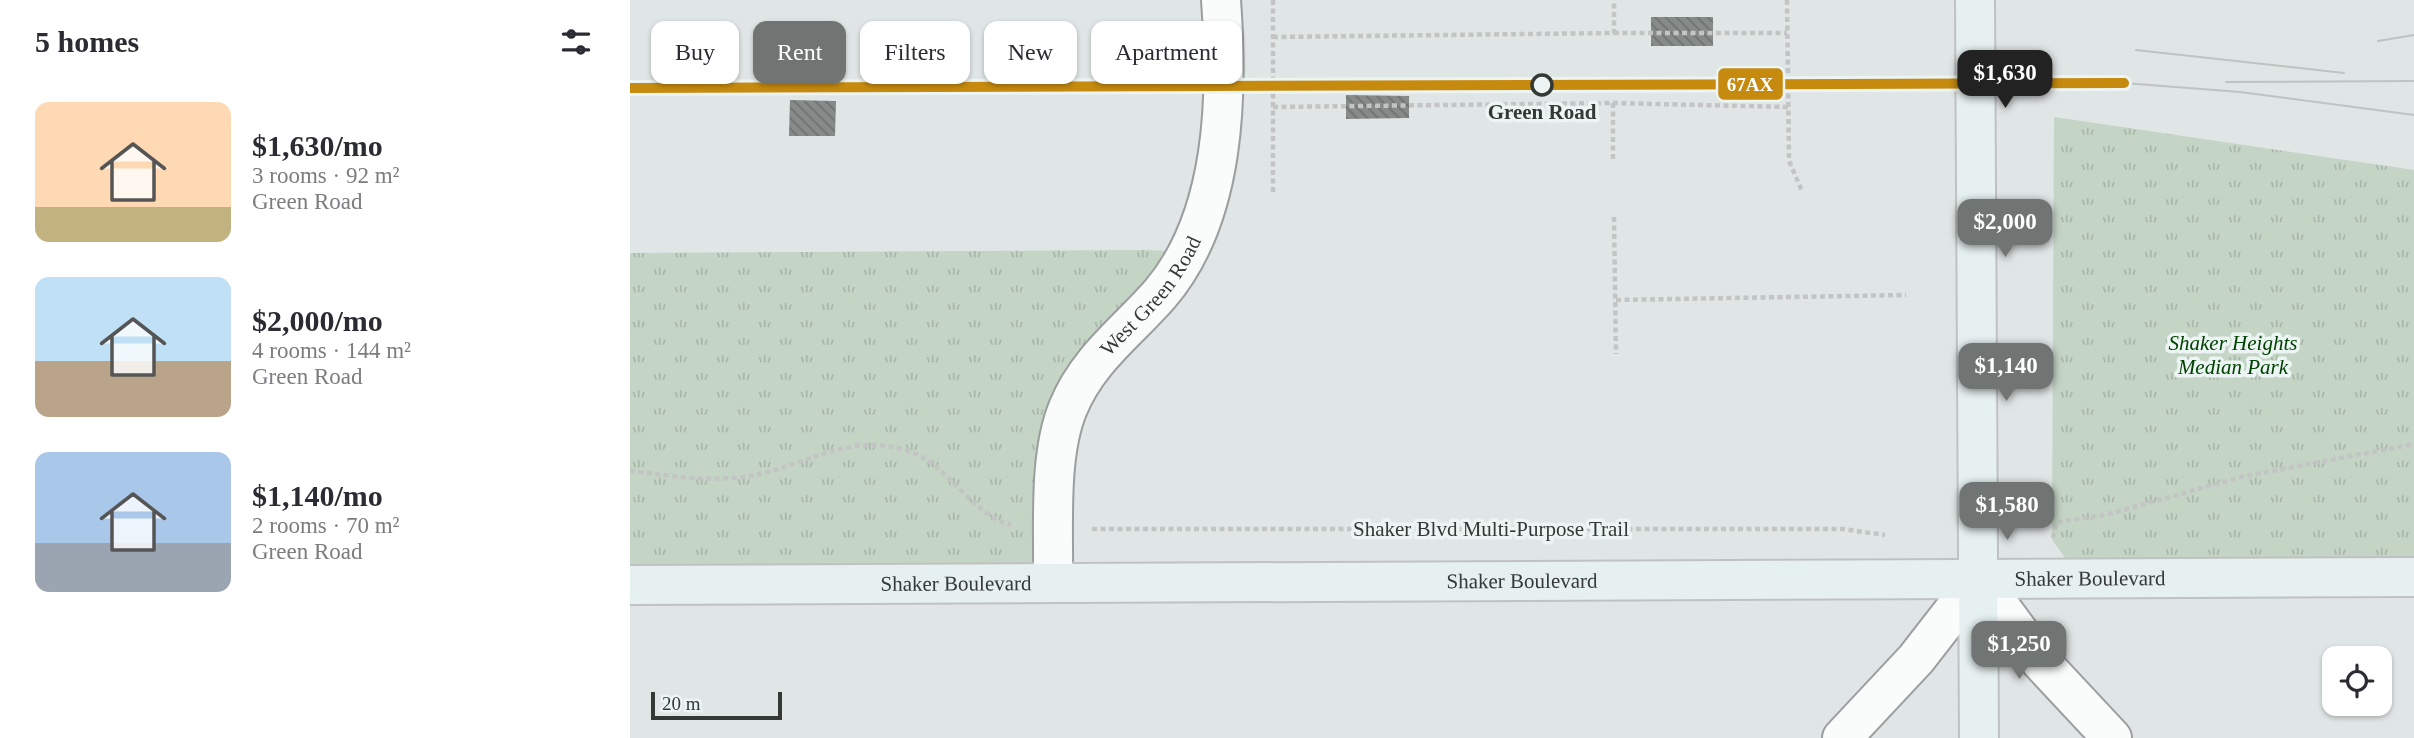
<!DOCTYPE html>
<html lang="en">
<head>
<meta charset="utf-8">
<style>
	body { margin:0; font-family:Georgia,serif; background:#f2f2f3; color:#2b2b33; height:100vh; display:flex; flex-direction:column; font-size:26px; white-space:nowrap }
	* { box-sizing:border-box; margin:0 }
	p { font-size:23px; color:#7c7c81 }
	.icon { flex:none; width:38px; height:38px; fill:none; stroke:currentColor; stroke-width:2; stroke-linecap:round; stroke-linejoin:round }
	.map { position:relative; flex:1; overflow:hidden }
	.side { display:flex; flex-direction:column; background:#fff; width:630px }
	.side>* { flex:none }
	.top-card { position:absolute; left:21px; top:21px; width:665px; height:63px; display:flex; gap:14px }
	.tools { position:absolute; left:1692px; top:646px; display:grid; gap:14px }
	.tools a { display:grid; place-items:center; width:70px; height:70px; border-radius:14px; background:#fff; box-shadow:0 2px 5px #0004; font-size:35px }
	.scale { position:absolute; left:21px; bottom:18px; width:131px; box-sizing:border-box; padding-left:7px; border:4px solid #343837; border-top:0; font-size:19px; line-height:24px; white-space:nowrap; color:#343837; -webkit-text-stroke:5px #ecf5f3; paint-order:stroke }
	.price { position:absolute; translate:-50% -60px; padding:0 16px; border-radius:14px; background:#707574; color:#fff; font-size:23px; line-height:46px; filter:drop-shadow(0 2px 4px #0008) }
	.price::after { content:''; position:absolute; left:50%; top:42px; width:21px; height:16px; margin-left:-10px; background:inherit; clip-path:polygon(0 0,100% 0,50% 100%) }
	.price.selected { background:#222; color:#fff }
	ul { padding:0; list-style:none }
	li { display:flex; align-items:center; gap:21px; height:175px; padding:0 35px }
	li span { display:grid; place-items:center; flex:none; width:196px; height:140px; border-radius:14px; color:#555 }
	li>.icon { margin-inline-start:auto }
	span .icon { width:84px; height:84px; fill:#fffc; stroke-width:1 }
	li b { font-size:30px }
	h2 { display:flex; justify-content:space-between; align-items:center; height:84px; padding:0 35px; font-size:30px }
	.pill { padding:0 24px; border-radius:14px; background:#fff; box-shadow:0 2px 5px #0004; font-size:24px; line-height:63px }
	.pill.selected { background:#707574; color:#fff }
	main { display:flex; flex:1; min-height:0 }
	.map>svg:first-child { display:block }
</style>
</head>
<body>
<main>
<section class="side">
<h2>5 homes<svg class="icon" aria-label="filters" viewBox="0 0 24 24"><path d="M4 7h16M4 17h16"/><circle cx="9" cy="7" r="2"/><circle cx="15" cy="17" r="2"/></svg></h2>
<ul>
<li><span style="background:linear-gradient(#ffd9b3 75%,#c2b280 0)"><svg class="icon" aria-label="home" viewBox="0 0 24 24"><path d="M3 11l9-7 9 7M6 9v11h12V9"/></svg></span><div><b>$1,630/mo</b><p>3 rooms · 92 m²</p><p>Green Road</p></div></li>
<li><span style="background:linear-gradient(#bfe0f5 60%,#b9a48a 0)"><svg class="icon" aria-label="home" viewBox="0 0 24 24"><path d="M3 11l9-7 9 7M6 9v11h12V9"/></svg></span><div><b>$2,000/mo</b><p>4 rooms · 144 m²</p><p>Green Road</p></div></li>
<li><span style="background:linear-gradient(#a9c7e8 65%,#9aa5b1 0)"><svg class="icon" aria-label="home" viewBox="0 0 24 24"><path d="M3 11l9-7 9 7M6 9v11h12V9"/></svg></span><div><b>$1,140/mo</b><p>2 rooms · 70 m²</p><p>Green Road</p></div></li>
</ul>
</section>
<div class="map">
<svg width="1784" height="738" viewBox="0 0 1784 738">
	<defs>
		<pattern id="park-tufts" width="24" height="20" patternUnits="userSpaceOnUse" patternTransform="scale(1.75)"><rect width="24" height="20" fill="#c4d4c5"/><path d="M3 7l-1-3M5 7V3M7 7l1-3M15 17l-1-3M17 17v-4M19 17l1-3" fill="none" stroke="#a9b7aa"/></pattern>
		<pattern id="building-back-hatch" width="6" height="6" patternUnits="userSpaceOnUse" patternTransform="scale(1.75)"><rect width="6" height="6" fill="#868a89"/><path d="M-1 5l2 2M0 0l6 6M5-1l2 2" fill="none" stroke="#6e7271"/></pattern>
	</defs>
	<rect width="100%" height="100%" fill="#e0e5e5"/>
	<!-- park -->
	<g fill="url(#park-tufts)">
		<path d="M1424,117L1784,170V577L1451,579L1422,540Z"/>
		<path d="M516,250L558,252L457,371L423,581L0,584V253Z"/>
	</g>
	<!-- building -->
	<g fill="url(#building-back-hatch)">
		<rect x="1021" y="17" width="62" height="29"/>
		<path d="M716,95L779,96V118L716,119Z"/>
		<path d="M160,100L206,101L205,136H159Z"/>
	</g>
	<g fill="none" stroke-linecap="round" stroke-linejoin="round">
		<defs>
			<g id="minor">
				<path id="s1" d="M423,581C424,529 418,456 438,408C458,359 497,332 530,294C596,217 598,95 591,0"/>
				<path d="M1212,738L1286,659L1349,578L1411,662L1482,738"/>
			</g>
			<g id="major">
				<path d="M1345,0L1349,738"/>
				<path id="s2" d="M0,585L1784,577"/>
			</g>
		</defs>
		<!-- minor casing -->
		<use href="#minor" stroke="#9a9e9e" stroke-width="42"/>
		<!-- major casing -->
		<use href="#major" stroke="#c0c2c2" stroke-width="42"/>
		<!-- path -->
		<g stroke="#c3c5c4" stroke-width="4.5" stroke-dasharray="5 3.5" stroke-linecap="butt">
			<path d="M643,0V195"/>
			<path d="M1157,0L1159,161L1172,191"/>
			<path d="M984,33H1157"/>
			<path d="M643,37L984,33V0"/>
			<path d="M983,103V161"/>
			<path d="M643,107L983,103L1158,107"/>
			<path d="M984,217L986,354"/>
			<path d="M986,300L1276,295"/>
			<path d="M0,471C37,475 75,482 112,477C171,470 210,433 272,449C317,460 338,513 381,525"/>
			<path d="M462,529H1213L1255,535"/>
			<path d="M1423,538L1427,522L1475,515L1611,477L1784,444"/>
		</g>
		<!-- minor -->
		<use href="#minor" stroke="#fafbfb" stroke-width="38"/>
		<!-- major -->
		<use href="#major" stroke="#e6f0f0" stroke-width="38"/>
		<!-- tram -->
		<g stroke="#c1c2c2" stroke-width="2">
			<path d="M1748,41L1784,35"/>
			<path d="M1506,50L1714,73"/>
			<path d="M1596,82L1784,81"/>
			<path d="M1494,83L1610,92L1784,115"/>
		</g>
		<defs>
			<path id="rail-1" d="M0,88L1494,83"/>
		</defs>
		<!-- rail-1 casing -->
		<use href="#rail-1" stroke="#ecf5f3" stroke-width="16"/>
		<!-- rail-1 -->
		<use href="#rail-1" stroke="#c68a0e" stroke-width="10"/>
	</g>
	<!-- markers -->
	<circle fill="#ecf5f3" stroke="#343837" stroke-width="3.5" cx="912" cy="85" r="10"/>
	<g text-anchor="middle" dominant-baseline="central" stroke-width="7" stroke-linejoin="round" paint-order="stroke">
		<!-- stop labels -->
		<g font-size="21" font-weight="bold" fill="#343837" stroke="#ecf5f3">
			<text x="912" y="112">Green Road</text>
		</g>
		<!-- street labels -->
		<g font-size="21" fill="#343837" stroke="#ecf5f3">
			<text stroke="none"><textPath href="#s1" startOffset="315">West Green Road</textPath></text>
			<text x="861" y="529">Shaker Blvd Multi-Purpose Trail</text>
			<text stroke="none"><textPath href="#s2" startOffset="1460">Shaker Boulevard</textPath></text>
			<text stroke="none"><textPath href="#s2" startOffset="892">Shaker Boulevard</textPath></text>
			<text stroke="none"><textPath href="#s2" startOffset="326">Shaker Boulevard</textPath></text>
		</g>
		<!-- park labels -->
		<g font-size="21" font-style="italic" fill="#004101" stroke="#ecf5f3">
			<text x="1603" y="343">Shaker Heights<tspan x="1603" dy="24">Median Park</tspan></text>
		</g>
	</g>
	<rect stroke="#ecf5f3" stroke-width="2.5" x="1087" y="67" width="67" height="34" rx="7" fill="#c68a0e"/>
	<g font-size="19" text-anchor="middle" font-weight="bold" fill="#fff">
		<text x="1120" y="91">67AX</text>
	</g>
</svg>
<div class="tools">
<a><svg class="icon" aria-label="locate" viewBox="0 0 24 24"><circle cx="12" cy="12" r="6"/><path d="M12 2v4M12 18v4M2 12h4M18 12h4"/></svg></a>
</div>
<div class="scale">20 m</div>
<b class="price selected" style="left:1375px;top:110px">$1,630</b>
<b class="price" style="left:1375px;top:259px">$2,000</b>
<b class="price" style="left:1376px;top:403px">$1,140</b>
<b class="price" style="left:1377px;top:542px">$1,580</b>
<b class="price" style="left:1389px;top:681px">$1,250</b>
<div class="top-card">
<a class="pill">Buy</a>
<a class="pill selected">Rent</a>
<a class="pill">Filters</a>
<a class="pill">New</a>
<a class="pill">Apartment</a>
</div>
</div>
</main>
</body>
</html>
